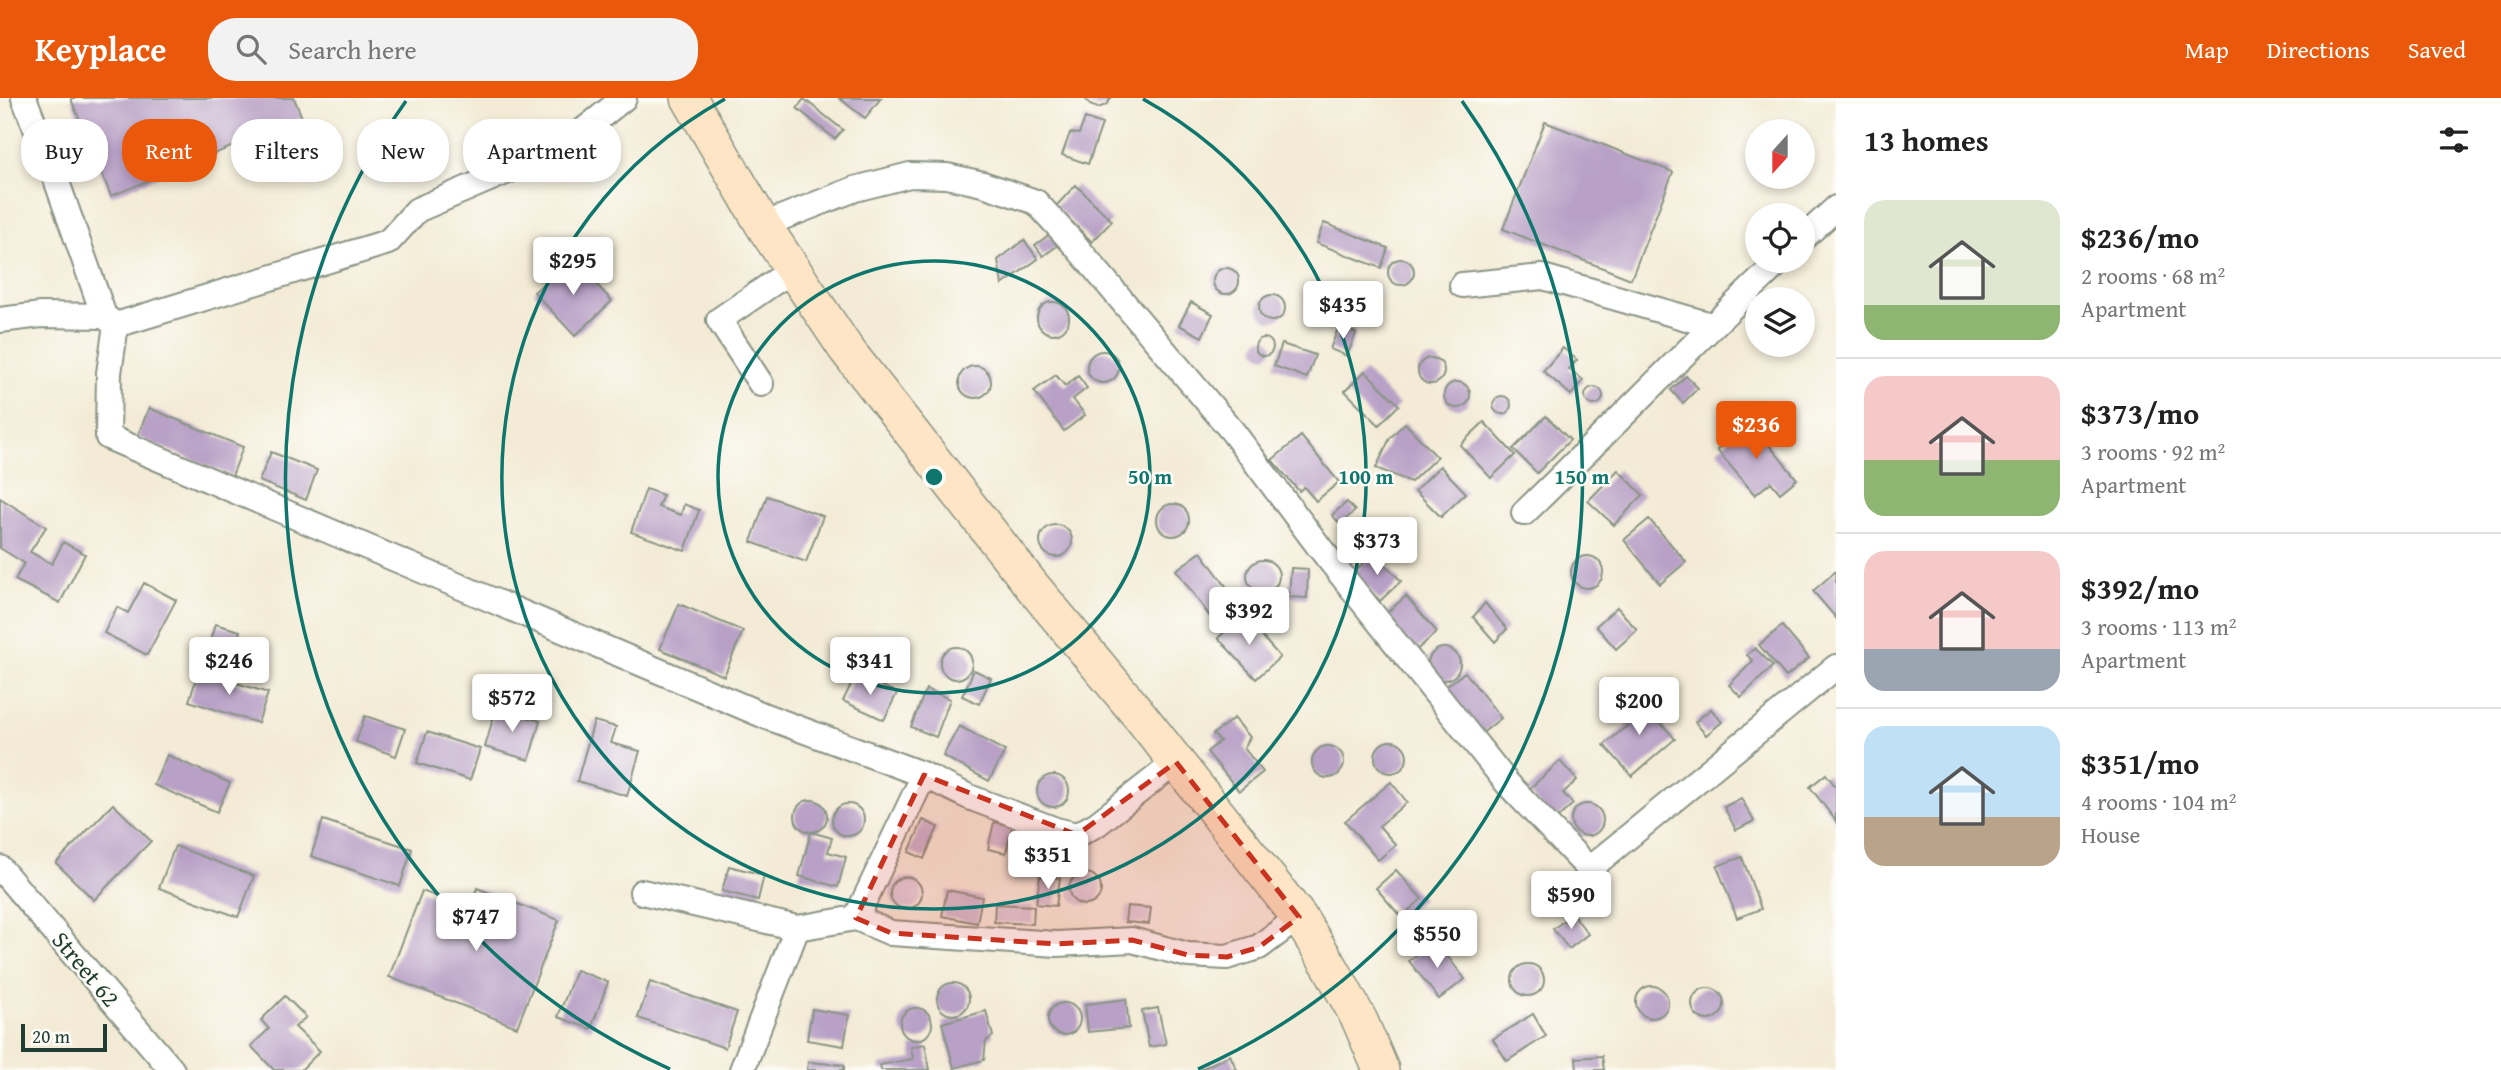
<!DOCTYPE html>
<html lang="en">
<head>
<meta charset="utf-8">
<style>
	body { margin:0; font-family:"Gentium Book Plus",serif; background:#f2f2f2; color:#222; height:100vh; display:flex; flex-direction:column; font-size:26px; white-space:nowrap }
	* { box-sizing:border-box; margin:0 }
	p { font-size:23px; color:#767676 }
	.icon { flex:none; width:38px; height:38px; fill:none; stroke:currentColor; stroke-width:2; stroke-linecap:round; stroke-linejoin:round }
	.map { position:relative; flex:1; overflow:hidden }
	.panel { display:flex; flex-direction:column; background:#fff; width:665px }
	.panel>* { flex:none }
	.guide { position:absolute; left:21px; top:21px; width:665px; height:63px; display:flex; gap:14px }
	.needle { width:46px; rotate:201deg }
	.tools { position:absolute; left:1745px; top:21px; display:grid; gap:14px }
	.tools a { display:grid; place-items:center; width:70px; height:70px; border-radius:50%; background:#fff; box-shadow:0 4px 10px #0003; font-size:35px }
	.scale { position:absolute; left:21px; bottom:18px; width:86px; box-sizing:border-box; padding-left:7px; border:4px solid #1f3d34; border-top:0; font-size:19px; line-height:24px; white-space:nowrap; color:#1f3d34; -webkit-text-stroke:5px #fdfcf7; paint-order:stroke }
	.price { position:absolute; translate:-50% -60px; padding:0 16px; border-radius:7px; background:#fff; color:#222; font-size:23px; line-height:46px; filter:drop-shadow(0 2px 4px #0008) }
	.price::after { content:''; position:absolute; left:50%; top:42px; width:21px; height:16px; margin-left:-10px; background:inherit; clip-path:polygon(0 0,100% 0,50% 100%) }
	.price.active { background:#ea580c; color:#fff }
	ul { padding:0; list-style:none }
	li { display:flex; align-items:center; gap:21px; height:175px; padding:0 28px }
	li+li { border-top:2px solid #e0e0e0 }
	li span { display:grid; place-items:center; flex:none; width:196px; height:140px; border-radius:21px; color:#555 }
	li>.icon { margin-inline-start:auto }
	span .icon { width:84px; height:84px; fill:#fffc; stroke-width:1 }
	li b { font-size:30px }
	h2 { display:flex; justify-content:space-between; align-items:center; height:84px; padding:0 28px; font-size:30px }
	.pill { padding:0 24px; border-radius:28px; background:#fff; box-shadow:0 4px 10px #0003; font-size:24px; line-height:63px }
	.pill.active { background:#ea580c; color:#fff }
	header { display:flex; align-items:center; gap:42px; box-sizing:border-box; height:98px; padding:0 35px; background:#ea580c; color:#fff }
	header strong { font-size:33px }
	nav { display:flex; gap:38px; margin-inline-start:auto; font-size:24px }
	.search { width:490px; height:63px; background:#f2f2f2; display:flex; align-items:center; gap:18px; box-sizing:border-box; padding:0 24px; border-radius:28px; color:#767676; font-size:26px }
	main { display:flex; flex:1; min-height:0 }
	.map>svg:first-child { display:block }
</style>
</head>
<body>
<header>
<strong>Keyplace</strong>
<div class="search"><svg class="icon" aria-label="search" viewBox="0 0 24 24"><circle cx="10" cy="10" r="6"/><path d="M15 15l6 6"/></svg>Search here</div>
<nav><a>Map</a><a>Directions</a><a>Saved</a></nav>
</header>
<main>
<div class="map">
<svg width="1836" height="972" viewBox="0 0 1836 972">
	<rect width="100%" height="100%" fill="#fdfcf7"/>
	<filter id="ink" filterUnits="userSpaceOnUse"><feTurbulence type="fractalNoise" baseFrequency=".0143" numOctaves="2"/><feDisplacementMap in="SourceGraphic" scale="14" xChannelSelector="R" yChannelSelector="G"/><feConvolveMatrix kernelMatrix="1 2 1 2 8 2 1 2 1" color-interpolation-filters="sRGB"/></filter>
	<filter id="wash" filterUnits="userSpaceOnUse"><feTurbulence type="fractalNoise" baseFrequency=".00686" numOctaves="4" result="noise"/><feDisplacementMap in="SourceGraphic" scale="28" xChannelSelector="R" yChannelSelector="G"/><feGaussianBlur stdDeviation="1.57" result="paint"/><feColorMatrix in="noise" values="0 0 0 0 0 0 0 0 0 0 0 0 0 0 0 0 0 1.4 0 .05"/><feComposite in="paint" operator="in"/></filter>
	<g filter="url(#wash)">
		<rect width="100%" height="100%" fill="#f3ebd5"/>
		<g id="blocks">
			<!-- building -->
			<g fill="#b8a0c6">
				<path d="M73,0H294L302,20L111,98L71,1Z"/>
				<path d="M839,0H881L865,20Z"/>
				<path d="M1085,0H1111L1106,7L1098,10L1090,7Z"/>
				<path d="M804,1L843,32L835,41L797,10Z"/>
				<path d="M1085,20L1102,26L1088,66L1062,57L1070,35L1079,36Z"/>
				<path d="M1545,24L1673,74L1631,181L1503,131Z"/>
				<path d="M1076,87L1112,123L1092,144L1056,108Z"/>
				<path d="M1324,125L1388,150L1381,170L1316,145Z"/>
				<path d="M1049,137L1057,148L1043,158L1035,147Z"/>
				<path d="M1024,142L1038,161L1002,187L998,162Z"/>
				<path d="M572,160L612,203L575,238L534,194Z"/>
				<circle cx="1401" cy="174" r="13"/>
				<circle cx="1226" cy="183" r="13"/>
				<circle cx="1272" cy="210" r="13"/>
				<path d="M1191,204L1213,216L1202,239L1179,227Z"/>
				<circle cx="1053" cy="220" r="16"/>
				<path d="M1339,228L1356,235L1347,258L1330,251Z"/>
				<circle cx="1264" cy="249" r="9"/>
				<path d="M1282,246L1315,257L1307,280L1274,268Z"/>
				<path d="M1563,250L1577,262L1569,271L1583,282L1571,297L1543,273Z"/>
				<circle cx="1103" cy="269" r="16"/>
				<circle cx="1431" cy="273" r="13"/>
				<circle cx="975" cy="284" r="16"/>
				<path d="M1365,273L1399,307L1379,327L1345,293Z"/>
				<path d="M1056,277L1065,288L1078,278L1087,290L1073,301L1085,317L1064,333L1034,293Z"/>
				<path d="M1686,278L1698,290L1683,305L1671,292Z"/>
				<circle cx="1457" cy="297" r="13"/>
				<circle cx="1594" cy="298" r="9"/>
				<circle cx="1502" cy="307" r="9"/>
				<path d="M149,310L243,349L232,378L137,339Z"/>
				<path d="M1546,318L1570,342L1537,375L1513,351Z"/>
				<path d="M1484,324L1515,357L1491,380L1460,347Z"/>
				<path d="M1405,325L1437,359L1411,384L1376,370L1390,340Z"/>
				<path d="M1751,325L1797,381L1780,395L1771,384L1755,397L1717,352Z"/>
				<path d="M1301,338L1339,384L1316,403L1304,389L1299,393L1272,362Z"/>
				<path d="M271,354L317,372L306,402L259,383Z"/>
				<path d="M1440,368L1466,395L1441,419L1415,393Z"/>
				<path d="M1618,372L1643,397L1614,427L1588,403Z"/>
				<path d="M646,391L663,397L658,409L681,417L684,406L699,412L685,453L631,434Z"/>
				<path d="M767,398L823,418L806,464L751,444Z"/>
				<path d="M0,400L46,429L30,454L52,466L63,444L85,456L60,505L15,482L24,465L0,450Z"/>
				<path d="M1347,404L1355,413L1340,426L1332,417Z"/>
				<circle cx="1173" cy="422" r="16"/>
				<path d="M1649,421L1686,464L1660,486L1624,442Z"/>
				<circle cx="1056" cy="443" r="16"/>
				<path d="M1201,454L1239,506L1214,524L1176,472Z"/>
				<path d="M1374,455L1401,483L1380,503L1353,475Z"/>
				<circle cx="1587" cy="474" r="16"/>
				<circle cx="1263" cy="478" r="16"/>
				<path d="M1291,470L1308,471L1307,500L1289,499Z"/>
				<path d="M1836,473V520L1813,493Z"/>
				<path d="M144,485L176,502L147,557L104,535L117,509L128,515Z"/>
				<path d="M1406,498L1437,534L1413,555L1382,519Z"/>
				<path d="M1485,505L1507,531L1495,544L1473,519Z"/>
				<path d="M679,506L743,533L724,578L660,551Z"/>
				<path d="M1617,509L1637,532L1616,551L1596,528Z"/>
				<path d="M1243,517L1280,559L1256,581L1218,540Z"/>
				<path d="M215,526L240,533L232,564L206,557Z"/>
				<path d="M1782,528L1809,560L1786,579L1759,547Z"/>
				<circle cx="956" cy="565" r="16"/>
				<path d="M1755,550L1773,568L1741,599L1729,587L1753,563L1747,557Z"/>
				<circle cx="1444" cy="566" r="16"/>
				<path d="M974,572L991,580L979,606L962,598Z"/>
				<path d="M199,573L268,595L258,625L189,603Z"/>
				<path d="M1465,574L1501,620L1481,636L1444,590Z"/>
				<path d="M856,576L897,595L884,622L843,603Z"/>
				<path d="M926,591L950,601L936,639L911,629Z"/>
				<path d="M1637,598L1675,641L1632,678L1604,647L1628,627L1617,616Z"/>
				<path d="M496,610L540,623L529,662L485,649Z"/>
				<path d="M1711,611L1722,624L1706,637L1695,624Z"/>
				<path d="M365,618L405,631L396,658L356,644Z"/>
				<path d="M1234,620L1250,639L1244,650L1263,674L1239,693L1207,654L1220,643L1213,636Z"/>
				<path d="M594,623L616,629L611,645L640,653L627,698L577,683Z"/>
				<path d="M959,628L1005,653L989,683L943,658Z"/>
				<path d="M427,634L480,651L470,682L417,665Z"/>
				<circle cx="1391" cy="659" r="16"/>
				<circle cx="1328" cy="664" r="16"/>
				<path d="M167,657L230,685L217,714L154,687Z"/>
				<path d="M1560,663L1577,682L1563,695L1573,706L1554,723L1527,693Z"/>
				<path d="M1826,676L1836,689V723L1810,689Z"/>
				<circle cx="1053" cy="693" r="16"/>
				<path d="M1391,684L1407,704L1379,728L1396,747L1378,762L1345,723Z"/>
				<path d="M1741,700L1754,723L1736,732L1724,709Z"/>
				<circle cx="811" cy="718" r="16"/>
				<path d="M113,706L151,743L94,802L56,765Z"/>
				<circle cx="1587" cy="722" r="16"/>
				<circle cx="848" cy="722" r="16"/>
				<path d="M323,722L412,751L400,788L311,758Z"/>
				<path d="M923,722L938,729L924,761L909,754Z"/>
				<path d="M994,724L1012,728L1006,755L988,751Z"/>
				<path d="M811,734L832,740L828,754L846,759L838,789L799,778Z"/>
				<path d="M175,748L254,778L238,819L159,790Z"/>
				<path d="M1742,759L1761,811L1737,820L1717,768Z"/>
				<path d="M729,768L764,777L758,802L722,793Z"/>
				<path d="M1396,772L1422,801L1401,819L1376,790Z"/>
				<circle cx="1085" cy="791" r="16"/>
				<path d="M1040,778L1060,780L1056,808L1036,806Z"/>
				<circle cx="906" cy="795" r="16"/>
				<path d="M477,790L559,822L517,929L389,879L422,793L469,811Z"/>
				<path d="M947,792L982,799L977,825L942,818Z"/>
				<path d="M995,806L1034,808L1033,826L994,824Z"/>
				<path d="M1127,808L1151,810L1149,826L1125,824Z"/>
				<path d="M1573,816L1588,836L1569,851L1553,831Z"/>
				<path d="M1435,842L1465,881L1439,901L1409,863Z"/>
				<circle cx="1528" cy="882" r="16"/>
				<path d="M576,872L608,884L591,931L558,919Z"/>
				<path d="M650,884L737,914L725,950L638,920Z"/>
				<circle cx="953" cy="901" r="16"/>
				<circle cx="1652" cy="904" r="16"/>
				<circle cx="1708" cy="906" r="16"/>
				<path d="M285,898L306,919L295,929L320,953L301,972H274L251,948L269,931L261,922Z"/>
				<path d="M1126,901L1129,930L1088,934L1085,906Z"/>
				<circle cx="1064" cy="921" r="16"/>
				<path d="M1158,910L1166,946L1149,949L1142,913Z"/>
				<circle cx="916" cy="926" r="16"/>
				<path d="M812,911L849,917L844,948L807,942Z"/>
				<path d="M986,913L993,938L986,943L984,962L954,970L942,925Z"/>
				<path d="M1533,916L1546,938L1507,963L1493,941Z"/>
				<path d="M925,946L930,972H881L880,967L913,961L911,949Z"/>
				<path d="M1230,957L1237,972H1199Z"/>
				<path d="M1602,958L1604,972H1577L1576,960Z"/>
				<path d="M808,964L844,967V972H807Z"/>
			</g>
		</g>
	</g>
	<g filter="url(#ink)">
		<use href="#blocks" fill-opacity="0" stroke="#899484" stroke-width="2"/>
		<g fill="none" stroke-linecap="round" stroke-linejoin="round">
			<defs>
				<g id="street">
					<path d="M763,127L855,91L910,77L947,78L983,86L1036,104L1075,147L1233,334L1320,450L1507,685L1589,771L1836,569"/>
					<path d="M1802,141L1836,110"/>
					<path d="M1462,187L1543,179L1711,227"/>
					<path d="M104,218L116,227L388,144L417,112L508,73L584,32L624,0"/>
					<path d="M0,222L41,217L104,218L57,84L24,0"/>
					<path d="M116,227L109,275L108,339L765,618L924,677L969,699L1056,732L1077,737L1097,726L1176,664"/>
					<path d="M761,286L719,222L792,172"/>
					<path d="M1524,415C1610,332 1693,245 1780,163"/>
					<path d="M0,770L172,972"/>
					<path d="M642,794L797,830L856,820L891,835L1057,846L1132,842L1188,857L1227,859L1259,849L1299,819"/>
					<path d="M856,820L924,677"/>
					<path d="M742,972L797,830"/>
				</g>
				<path id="secondary" d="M689,0L763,127L846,251L1032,488L1141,619L1299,819L1331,870L1360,923L1381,972"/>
			</defs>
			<!-- street casing -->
			<use href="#street" stroke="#899484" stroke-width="28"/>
			<!-- secondary casing -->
			<use href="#secondary" stroke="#899484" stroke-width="38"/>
			<!-- street -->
			<use href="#street" stroke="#fff" stroke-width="24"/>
			<!-- secondary -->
			<use href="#secondary" stroke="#fee5c5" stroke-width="35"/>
		</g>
	</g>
	<!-- marked area -->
	<path fill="#c8321e" fill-opacity="0.2" stroke="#c8321e" stroke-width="5" stroke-dasharray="14 9" stroke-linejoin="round" d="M1176,664L1299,819L1259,849L1227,859L1188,857L1132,842L1057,846L891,835L856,820L924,677L1077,737Z"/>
	<!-- distance rings -->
	<g fill="none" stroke="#0f766e" stroke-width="3.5">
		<circle cx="934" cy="379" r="216"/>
		<path d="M1143 1A432 432 0 1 1 725 1"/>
		<path d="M670 971A648 648 0 0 1 406 3M1462 3A648 648 0 0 1 1198 971"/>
	</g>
	<g text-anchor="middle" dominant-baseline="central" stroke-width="5" stroke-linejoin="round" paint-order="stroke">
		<!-- street labels -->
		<g font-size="24" fill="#1f3d34" stroke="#fdfcf7">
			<text transform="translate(86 871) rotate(50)">Street 62</text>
		</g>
	</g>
	<circle cx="934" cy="379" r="10" fill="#0f766e" stroke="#fdfcf7" stroke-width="3.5"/>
	<g font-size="21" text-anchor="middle" font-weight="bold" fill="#0f766e" stroke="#fdfcf7" stroke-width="5" stroke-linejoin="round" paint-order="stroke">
		<text x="1150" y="386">50 m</text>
		<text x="1366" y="386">100 m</text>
		<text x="1582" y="386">150 m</text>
	</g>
</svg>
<div class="tools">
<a><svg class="needle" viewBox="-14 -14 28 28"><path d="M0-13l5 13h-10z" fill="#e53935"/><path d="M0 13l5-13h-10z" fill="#767676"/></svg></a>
<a><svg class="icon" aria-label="locate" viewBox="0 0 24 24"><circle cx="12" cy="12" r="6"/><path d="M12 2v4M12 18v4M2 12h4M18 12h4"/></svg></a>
<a><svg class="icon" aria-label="layers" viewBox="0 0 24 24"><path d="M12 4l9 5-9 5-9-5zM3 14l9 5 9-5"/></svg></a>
</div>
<div class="scale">20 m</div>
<b class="price" style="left:573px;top:199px">$295</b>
<b class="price" style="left:1343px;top:243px">$435</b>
<b class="price active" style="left:1756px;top:363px">$236</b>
<b class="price" style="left:1377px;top:479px">$373</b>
<b class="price" style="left:1249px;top:549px">$392</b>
<b class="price" style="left:229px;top:599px">$246</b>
<b class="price" style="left:870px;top:599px">$341</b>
<b class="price" style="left:512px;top:636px">$572</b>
<b class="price" style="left:1639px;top:639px">$200</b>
<b class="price" style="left:1048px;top:793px">$351</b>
<b class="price" style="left:1571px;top:833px">$590</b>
<b class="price" style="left:476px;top:855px">$747</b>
<b class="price" style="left:1437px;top:872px">$550</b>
<div class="guide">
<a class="pill">Buy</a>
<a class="pill active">Rent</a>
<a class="pill">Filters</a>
<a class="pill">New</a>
<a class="pill">Apartment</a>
</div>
</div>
<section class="panel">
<h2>13 homes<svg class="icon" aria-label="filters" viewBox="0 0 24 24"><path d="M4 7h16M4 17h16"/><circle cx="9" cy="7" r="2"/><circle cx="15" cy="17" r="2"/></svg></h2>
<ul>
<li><span style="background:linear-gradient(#dfe7d0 75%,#8fb573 0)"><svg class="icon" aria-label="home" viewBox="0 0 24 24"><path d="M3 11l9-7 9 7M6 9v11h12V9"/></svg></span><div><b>$236/mo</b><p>2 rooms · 68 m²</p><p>Apartment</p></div></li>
<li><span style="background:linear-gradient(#f6c9c9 60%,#8fb573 0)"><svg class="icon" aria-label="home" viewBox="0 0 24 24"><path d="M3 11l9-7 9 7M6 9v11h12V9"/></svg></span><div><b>$373/mo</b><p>3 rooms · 92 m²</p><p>Apartment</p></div></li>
<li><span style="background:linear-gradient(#f6c9c9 70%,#9aa5b1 0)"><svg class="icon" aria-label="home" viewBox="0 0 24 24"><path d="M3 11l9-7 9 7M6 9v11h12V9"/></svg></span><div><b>$392/mo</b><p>3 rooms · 113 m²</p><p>Apartment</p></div></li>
<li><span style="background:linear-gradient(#bfe0f5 65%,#b9a48a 0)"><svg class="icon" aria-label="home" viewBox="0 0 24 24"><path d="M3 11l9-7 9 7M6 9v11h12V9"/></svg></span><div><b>$351/mo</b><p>4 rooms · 104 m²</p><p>House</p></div></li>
</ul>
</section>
</main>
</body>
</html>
